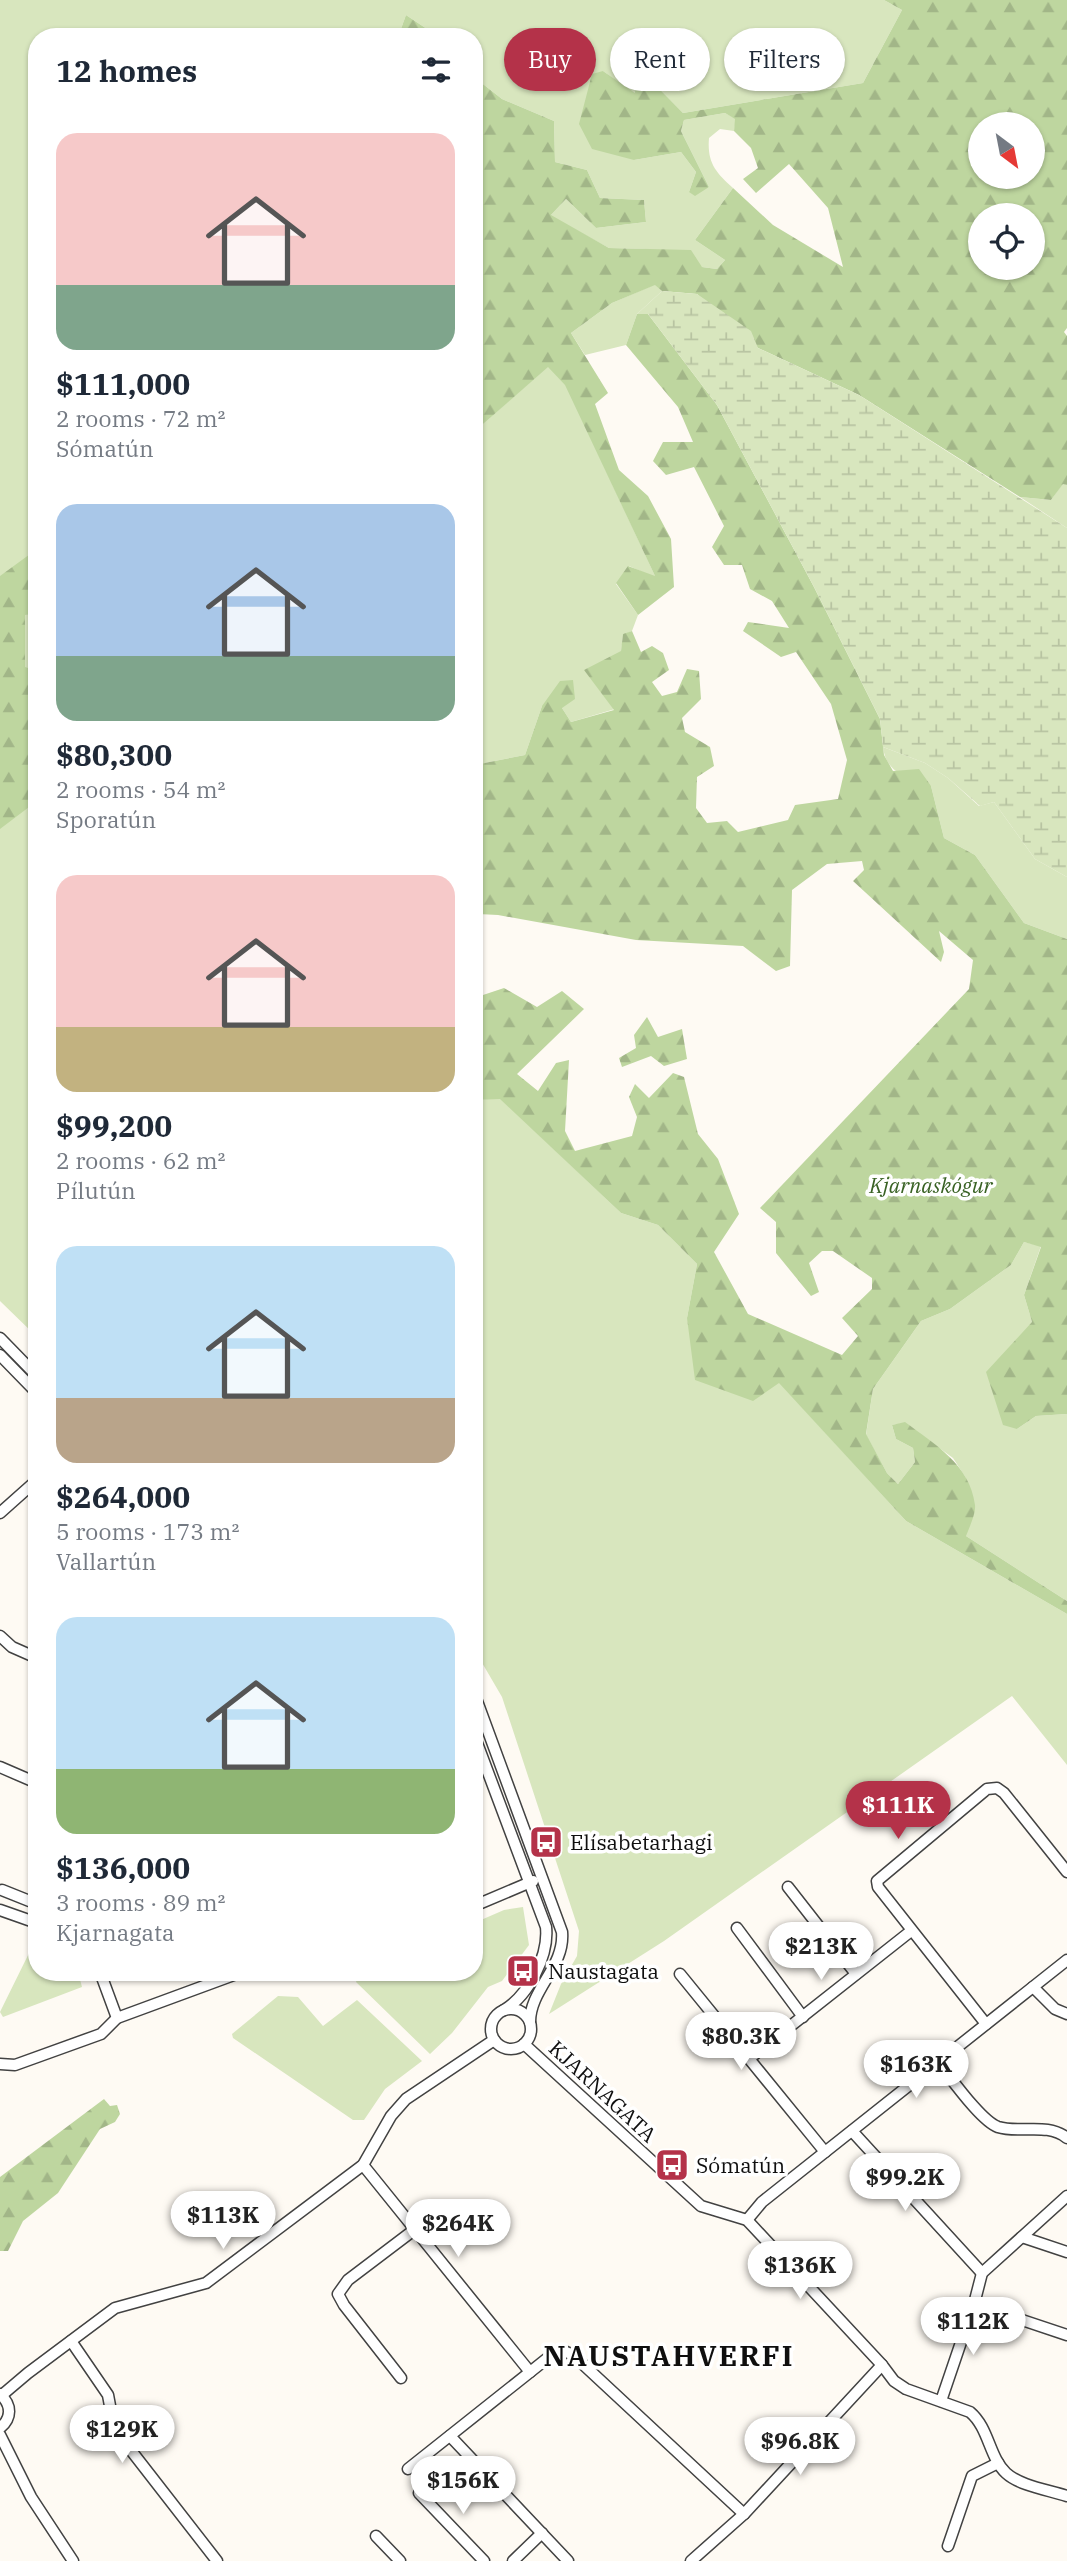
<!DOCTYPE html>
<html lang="en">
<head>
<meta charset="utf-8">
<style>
	body { margin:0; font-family:"IBM Plex Serif",serif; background:#f6f6f7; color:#1f2937; height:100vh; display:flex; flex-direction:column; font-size:26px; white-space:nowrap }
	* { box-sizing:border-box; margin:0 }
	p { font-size:23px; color:#747a83 }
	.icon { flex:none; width:38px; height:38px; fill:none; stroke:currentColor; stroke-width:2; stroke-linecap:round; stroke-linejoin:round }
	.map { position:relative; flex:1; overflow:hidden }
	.drawer { position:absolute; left:28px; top:28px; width:455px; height:1953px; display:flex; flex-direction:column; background:#fff; border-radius:28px; box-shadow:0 2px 5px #0004 }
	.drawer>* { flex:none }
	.top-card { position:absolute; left:504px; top:28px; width:457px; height:63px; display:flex; gap:14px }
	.needle { width:46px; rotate:148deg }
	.tools { position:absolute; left:968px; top:112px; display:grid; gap:14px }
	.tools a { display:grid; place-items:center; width:77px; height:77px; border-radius:50%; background:#fff; box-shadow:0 2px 5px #0004; font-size:35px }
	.price { position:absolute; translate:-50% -60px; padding:0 16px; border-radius:24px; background:#fff; color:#222; font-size:23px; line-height:46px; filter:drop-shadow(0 2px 4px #0008) }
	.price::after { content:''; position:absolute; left:50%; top:42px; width:21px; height:16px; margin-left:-10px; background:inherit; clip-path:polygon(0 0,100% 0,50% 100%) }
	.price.selected { background:#b43249; color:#fff }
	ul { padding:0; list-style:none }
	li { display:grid; align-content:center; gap:14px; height:371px; padding:0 28px }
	li span { display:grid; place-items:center; height:217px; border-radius:21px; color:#555 }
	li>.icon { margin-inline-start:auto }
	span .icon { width:126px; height:126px; fill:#fffc; stroke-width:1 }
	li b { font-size:30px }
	h2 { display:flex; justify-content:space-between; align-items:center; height:84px; padding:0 28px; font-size:30px }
	.pill { padding:0 24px; border-radius:32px; background:#fff; box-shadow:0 2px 5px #0004; font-size:24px; line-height:63px }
	.pill.selected { background:#b43249; color:#fff }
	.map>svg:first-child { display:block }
</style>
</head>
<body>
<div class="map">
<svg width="1067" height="2561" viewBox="0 0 1067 2561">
	<defs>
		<pattern id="forest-firs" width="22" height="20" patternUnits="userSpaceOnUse" patternTransform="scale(1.75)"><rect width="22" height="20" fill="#bed69f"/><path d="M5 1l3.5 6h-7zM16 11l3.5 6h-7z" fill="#a2b688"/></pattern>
		<pattern id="wetland-marsh" width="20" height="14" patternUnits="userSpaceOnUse" patternTransform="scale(1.75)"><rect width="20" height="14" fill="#d8e6be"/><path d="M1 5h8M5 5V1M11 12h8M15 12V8" fill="none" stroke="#b8c4a2"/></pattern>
	</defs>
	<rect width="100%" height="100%" fill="#fefaf3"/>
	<!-- grass -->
	<g fill="#d8e6be">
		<path d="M0,0H884L902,10L863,83L683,113L634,63L635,94L603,71L634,160L681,152L696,172L689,192L709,187L681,131L684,120L725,113L736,119L734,131L720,129L709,138C707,162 715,172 733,188L695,240L725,260L717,269L702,267L646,249L609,248L550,216L566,199L596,228L646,222L644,200L600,198L587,170L555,162L554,121L502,99L474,77V37H439L406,15L398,37H37V1337L0,1301Z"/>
		<path d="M656,284L662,291L637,314L626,345L585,355L571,333L612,303Z"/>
		<path d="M548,366L566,385L656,578L629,566L616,584L638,615L632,631L623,635L615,709L571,722L562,708L542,706L525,755L474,765V432Z"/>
		<path d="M1063,483L1067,485V528L1020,497L1051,500Z"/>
		<path d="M883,747L925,763L948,778L979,806L994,802L1035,859L1067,877V939L1024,923L975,855L944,838L931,786C909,778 886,774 883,747Z"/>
		<path d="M500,1098L621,1213L658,1225L697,1264L687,1318L779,1382L906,1521L1067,1614V1765L1012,1696L664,1941L549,2014L561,1984L577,1956L579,1931L502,1697L474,1649V1100Z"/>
		<path d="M1024,1242L1041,1246L1024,1295L1032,1322L1017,1429L1036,1416L1067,1414V1601L966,1536V1478L953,1458L905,1423L892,1425L896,1439L913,1448L915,1462L898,1484L887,1473L866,1435L873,1389L921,1321L950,1309L1011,1265Z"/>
		<path d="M523,1907L529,1945L502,1981L488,1987L452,2033L430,2054L356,1982L359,1972H474V1923L504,1910Z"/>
		<path d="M34,1943L37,1944V1972C48,1972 56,1971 66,1976L68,1972H78L82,1987L3,2017L0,2012Z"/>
		<path d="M278,1996L298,1997L323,2026L357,2000L422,2061L385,2089L364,2120H353L233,2038L232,2034Z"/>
	</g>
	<!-- forest -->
	<g fill="url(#forest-firs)" fill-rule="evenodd">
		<path d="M884,0H1067V328L1064,332L1067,336V485L1063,484L1051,500L1020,497L859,395L758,348L697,294L662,291L655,285L612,303L571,333L608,393L595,404L619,470L648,496L671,539L674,587L638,615L616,583L628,566L655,576L565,385L548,367L474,432V77L502,99L554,121L555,162L587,170L600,198L644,200L646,222L596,228L566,199L551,215L609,248L691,250L702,267L717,269L725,260L695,240L733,188L773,225L843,267L828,208L789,164L756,193L743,179L758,168L751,148L734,131L735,119L725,113L684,120L681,131L709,187L695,196L689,192L696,172L681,152L634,160L592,149L579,124L592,74L603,71L635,93L633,62L683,113L863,83L902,10ZM980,124H1032V177H980ZM980,215H1032V268H980Z"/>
		<path d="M406,15L439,37H398Z"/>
		<path d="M637,314H648L717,405L814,587L880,719L884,755L893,771L919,769L931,786L944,838L975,855L1024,923L1067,939V1414L1036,1416L1017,1429L1003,1425L986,1372L1032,1322L1024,1295L1041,1247L1024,1242L1011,1265L950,1309L921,1321L873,1389L866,1434L887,1473L898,1484L915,1462L913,1448L896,1439L892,1425L905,1422C934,1444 970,1464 975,1505C976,1514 969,1528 966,1536L1067,1601V1614L906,1521L779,1383L753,1401L695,1380L687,1318L697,1264L658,1225L621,1213L500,1099L474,1100V998L504,988L537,1007L562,991L584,1009L517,1074L538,1091L556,1063L569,1060L565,1131L575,1151L632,1136L637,1117L629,1097L635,1084L649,1098L673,1073L684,1077L698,1134L718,1159L739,1214L714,1252L748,1314L842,1355L858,1336L842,1318L872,1289V1278L833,1251H822L809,1263L819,1292L811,1296L776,1253V1222L760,1208L969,989L973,960L939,931L944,952L941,962L853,881L864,870L862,861L827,864L792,890L790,966L776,971L743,946L636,940L498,915L478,914L474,911V765L525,755L542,706L560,681L573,680L575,699L562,708L571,722L614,710L584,670L621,651L623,634L632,631L641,652L652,646L663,653L669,670L652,682L662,696L677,692L687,669L699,671L701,699L682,718L685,732L710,747L714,766L697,777L696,808L707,823L727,821L738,832L788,820L795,805L838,799L847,760L831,704L796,652L781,657L743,631L748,622L789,628L772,601L750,589L742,565H724L712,547L724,526L694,467L666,475L653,461L663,442H693L678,407L626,345Z"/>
		<path d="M37,549V571L31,578L37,584V613L25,615V667L37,671V801L0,829V576Z"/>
		<path d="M647,1017L658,1037L682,1029L687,1059L664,1066L651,1056L622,1067L619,1058L636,1048L634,1035Z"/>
		<path d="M104,2099L110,2106L117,2105L120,2114L115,2122L100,2129L58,2193L23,2221L8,2251H0V2177Z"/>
	</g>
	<!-- wetland -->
	<path fill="url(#wetland-marsh)" d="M662,291L697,294L751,331L758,348L859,395L1067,528V877L1035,859L994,802L980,806L948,778L925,763L883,747L880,719L814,587L717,405L648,314H637Z"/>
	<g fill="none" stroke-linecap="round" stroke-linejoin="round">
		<defs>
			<g id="minor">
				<path d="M0,1338L37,1376"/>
				<path d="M0,1355L37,1393"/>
				<path d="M0,1513L37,1480"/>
				<path d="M0,1636L12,1647L37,1658"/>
				<path d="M474,1693L562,1932C565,1967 530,1989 530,2022"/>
				<path d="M474,1735L546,1927C549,1955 529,1995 504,2010"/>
				<path d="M0,1767L37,1783"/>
				<path d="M788,1887L856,1974"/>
				<path d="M2,1890L37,1904"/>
				<path d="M474,1906L533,1881"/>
				<path d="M0,1910L37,1923"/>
				<path d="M737,1928L803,2017"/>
				<path d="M100,1972L117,2018"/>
				<path d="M680,1974L825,2152"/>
				<path d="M1033,1987L1055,2009L1067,2014"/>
				<circle cx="511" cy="2029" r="20"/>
				<path d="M986,2024L878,1887L877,1881L987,1789L997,1788L1004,1793L1067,1872"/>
				<path d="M524,2044L701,2206L747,2220L882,2365L894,2381L906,2389L970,2412C989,2428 989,2457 1006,2473C1020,2486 1049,2490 1067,2496"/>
				<path d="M750,2058L911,1931"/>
				<path d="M938,2062C951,2078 981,2121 998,2127C1020,2134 1047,2122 1067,2138"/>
				<path d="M0,2064L15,2065L101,2034L117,2018L242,1972"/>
				<path d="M852,2131L982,2273"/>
				<path d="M363,2165L530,2372"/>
				<path d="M747,2220L762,2202L1067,1960"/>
				<path d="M1022,2237L1067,2252"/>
				<path d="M974,2304L1067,2335"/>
				<path d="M71,2341L108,2395L113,2422L119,2435L217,2561"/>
				<path d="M401,2378L344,2305L338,2294L348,2280L414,2230"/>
				<path d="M0,2394C12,2405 12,2418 0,2428"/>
				<path d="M2,2395L28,2373L115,2308L206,2283L363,2165L391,2116L406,2099L494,2040"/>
				<path d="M941,2401L974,2304L982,2273L1067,2196"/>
				<path d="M0,2435L31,2497L73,2561"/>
				<path d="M450,2436L568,2561"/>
				<path d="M408,2469L554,2353L564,2351L573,2355L744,2514"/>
				<path d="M419,2493L484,2561"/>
				<path d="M376,2536L400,2561"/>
				<path d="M948,2546L972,2476L998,2463"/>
				<path d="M513,2561L542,2533"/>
				<path d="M691,2561L744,2514L882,2365"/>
			</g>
		</defs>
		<!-- minor casing -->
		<use href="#minor" stroke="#424242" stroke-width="13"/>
		<!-- minor -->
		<use href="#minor" stroke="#fff" stroke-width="10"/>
	</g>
	<!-- icons -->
	<defs>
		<symbol id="bus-square" viewBox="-11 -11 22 22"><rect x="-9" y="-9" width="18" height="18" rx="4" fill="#b43249" stroke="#fff"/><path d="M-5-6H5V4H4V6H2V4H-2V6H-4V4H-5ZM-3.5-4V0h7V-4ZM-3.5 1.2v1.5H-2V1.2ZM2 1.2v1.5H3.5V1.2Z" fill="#fff"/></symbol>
	</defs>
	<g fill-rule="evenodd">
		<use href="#bus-square" x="527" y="1823" width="38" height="38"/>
		<use href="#bus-square" x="504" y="1952" width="38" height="38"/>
		<use href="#bus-square" x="653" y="2146" width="38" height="38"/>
	</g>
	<g text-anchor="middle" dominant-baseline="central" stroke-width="7" stroke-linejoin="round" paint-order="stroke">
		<!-- park labels -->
		<g font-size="21" font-style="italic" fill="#396224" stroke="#fff">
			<text x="931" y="1185">Kjarnaskógur</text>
		</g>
		<!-- poi labels -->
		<g font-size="21" fill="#0f0f0f" stroke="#fff" text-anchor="start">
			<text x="570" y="1842">Elísabetarhagi</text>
			<text x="548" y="1971">Naustagata</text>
			<text x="696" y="2165">Sómatún</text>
		</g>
		<!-- street labels -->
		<g font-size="21" fill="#0f0f0f" stroke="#fff">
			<text transform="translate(603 2091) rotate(43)">KJARNAGATA</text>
		</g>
		<!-- district labels -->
		<g font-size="28" font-weight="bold" letter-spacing="2" fill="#0f0f0f" stroke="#fff">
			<text x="669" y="2355">NAUSTAHVERFI</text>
		</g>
	</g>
</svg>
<div class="tools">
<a><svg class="needle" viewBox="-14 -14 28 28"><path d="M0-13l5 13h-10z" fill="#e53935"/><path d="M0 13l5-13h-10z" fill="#747a83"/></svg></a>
<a><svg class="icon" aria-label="locate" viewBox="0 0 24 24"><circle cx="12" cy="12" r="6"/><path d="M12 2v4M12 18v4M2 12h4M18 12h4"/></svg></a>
</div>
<b class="price selected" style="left:898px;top:1841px">$111K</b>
<b class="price" style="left:821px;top:1982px">$213K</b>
<b class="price" style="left:741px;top:2072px">$80.3K</b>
<b class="price" style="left:916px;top:2100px">$163K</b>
<b class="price" style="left:905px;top:2213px">$99.2K</b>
<b class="price" style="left:223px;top:2251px">$113K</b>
<b class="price" style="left:458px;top:2259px">$264K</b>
<b class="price" style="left:800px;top:2301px">$136K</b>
<b class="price" style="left:973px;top:2357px">$112K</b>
<b class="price" style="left:122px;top:2465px">$129K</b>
<b class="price" style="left:800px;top:2477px">$96.8K</b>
<b class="price" style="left:463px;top:2516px">$156K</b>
<div class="top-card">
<a class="pill selected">Buy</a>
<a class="pill">Rent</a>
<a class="pill">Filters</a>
</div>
<section class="drawer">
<h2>12 homes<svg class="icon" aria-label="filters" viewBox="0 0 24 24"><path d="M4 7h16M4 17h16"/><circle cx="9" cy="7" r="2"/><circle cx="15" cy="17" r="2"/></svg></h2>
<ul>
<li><span style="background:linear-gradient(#f6c9c9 70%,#7fa58c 0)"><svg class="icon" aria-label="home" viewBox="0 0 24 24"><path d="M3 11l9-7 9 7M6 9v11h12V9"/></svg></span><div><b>$111,000</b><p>2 rooms · 72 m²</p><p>Sómatún</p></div></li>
<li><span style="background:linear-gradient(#a9c7e8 70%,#7fa58c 0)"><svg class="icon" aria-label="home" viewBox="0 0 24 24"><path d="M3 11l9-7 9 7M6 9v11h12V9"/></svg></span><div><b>$80,300</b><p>2 rooms · 54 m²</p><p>Sporatún</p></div></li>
<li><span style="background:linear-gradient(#f6c9c9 70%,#c2b280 0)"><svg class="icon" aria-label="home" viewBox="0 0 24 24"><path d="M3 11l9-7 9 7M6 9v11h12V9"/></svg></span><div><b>$99,200</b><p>2 rooms · 62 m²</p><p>Pílutún</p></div></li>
<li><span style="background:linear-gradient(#bfe0f5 70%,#b9a48a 0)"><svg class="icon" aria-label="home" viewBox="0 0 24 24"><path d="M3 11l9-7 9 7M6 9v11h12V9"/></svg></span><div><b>$264,000</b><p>5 rooms · 173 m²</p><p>Vallartún</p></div></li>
<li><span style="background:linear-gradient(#bfe0f5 70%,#8fb573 0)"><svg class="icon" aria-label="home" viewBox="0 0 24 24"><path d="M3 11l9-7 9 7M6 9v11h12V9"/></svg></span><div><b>$136,000</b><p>3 rooms · 89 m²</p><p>Kjarnagata</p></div></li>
</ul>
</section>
</div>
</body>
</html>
